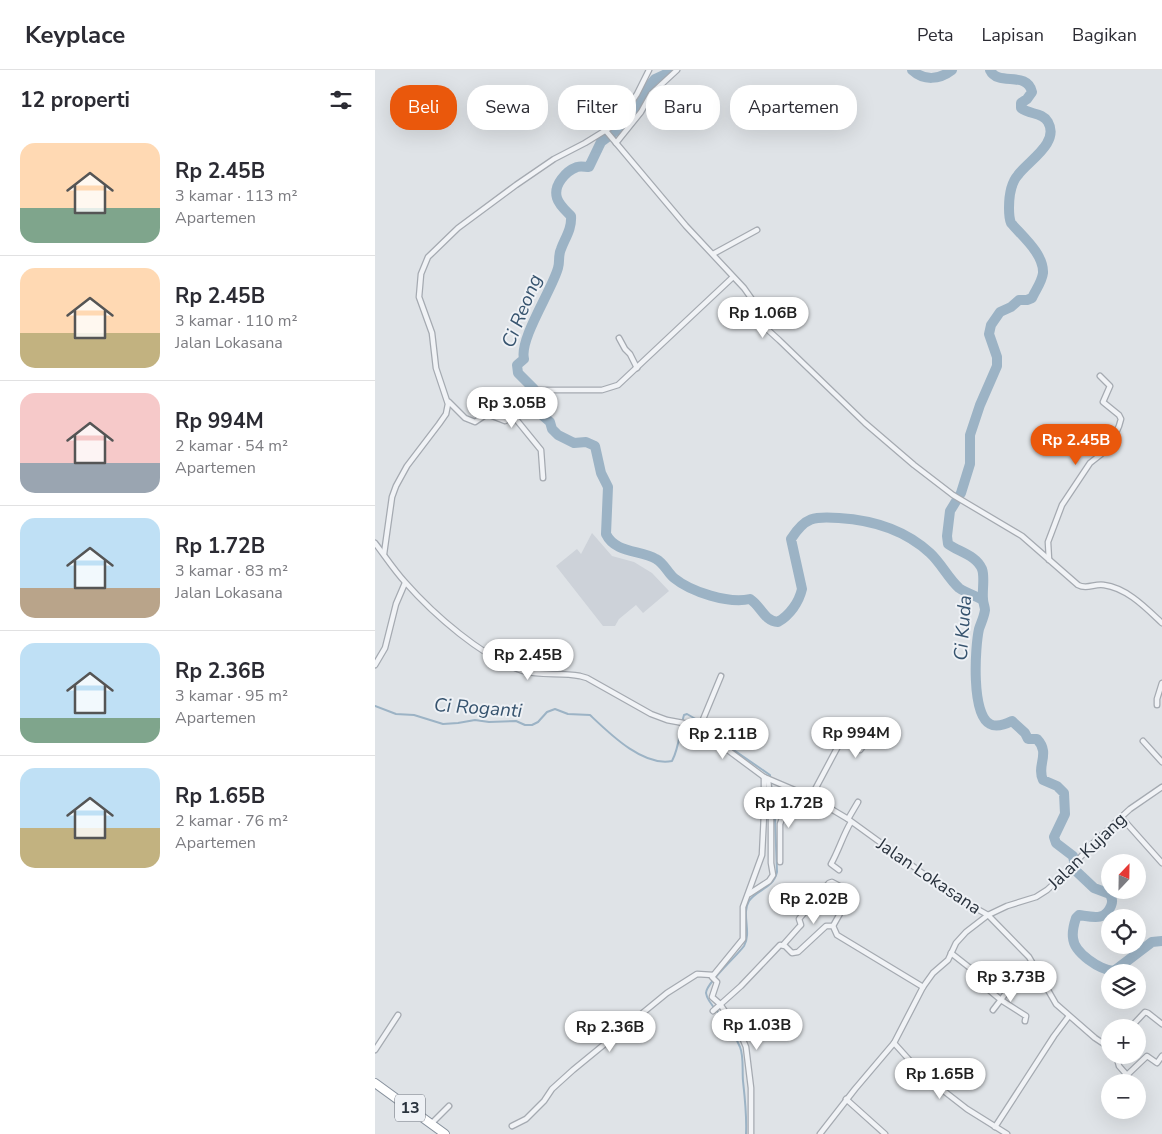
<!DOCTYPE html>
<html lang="id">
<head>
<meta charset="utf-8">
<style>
	body { margin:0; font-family:"Nunito Sans",sans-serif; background:#f7f7f7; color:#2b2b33; height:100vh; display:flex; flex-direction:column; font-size:19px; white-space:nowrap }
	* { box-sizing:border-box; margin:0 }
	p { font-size:16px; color:#7c7c81 }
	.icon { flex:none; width:28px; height:28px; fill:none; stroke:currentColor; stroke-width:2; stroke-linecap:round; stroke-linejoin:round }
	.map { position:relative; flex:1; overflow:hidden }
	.drawer { display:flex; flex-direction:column; background:#fff; width:375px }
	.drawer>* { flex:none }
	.guide { position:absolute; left:15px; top:15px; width:475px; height:45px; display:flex; gap:10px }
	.needle { width:32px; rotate:22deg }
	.fabs { position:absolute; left:726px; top:784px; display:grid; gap:10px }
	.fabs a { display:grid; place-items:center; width:45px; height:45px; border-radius:50%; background:#fff; box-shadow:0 5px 20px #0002; font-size:25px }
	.price { position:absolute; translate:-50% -42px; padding:0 11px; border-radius:18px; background:#fff; color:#222; font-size:16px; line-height:32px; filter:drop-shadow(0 1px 2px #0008) }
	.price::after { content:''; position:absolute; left:50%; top:30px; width:15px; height:11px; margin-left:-8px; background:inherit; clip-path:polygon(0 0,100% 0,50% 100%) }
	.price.on { background:#ea580c; color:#fff }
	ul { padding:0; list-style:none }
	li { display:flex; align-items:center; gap:15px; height:125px; padding:0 20px }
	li+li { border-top:1px solid #e1e1e2 }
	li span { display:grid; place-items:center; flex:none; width:140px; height:100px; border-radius:15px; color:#555 }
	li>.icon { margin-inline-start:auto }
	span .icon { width:60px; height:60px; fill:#fffc; stroke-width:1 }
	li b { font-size:21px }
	h2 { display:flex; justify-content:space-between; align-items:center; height:60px; padding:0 20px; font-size:21px }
	.pill { padding:0 18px; border-radius:20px; background:#fff; box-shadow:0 5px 20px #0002; font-size:18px; line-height:45px }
	.pill.on { background:#ea580c; color:#fff }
	header { display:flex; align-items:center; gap:30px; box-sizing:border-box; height:70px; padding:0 25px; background:#fff; border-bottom:1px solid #e1e1e2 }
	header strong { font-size:24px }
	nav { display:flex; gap:28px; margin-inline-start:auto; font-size:18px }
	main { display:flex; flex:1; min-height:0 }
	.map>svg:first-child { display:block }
</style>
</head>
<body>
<header>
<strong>Keyplace</strong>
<nav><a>Peta</a><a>Lapisan</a><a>Bagikan</a></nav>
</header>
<main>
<section class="drawer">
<h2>12 properti<svg class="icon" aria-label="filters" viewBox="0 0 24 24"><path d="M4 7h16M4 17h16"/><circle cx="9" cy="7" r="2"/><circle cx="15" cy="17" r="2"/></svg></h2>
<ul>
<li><span style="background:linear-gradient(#ffd9b3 65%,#7fa58c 0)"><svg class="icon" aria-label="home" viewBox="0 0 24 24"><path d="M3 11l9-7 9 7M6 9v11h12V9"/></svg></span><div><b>Rp 2.45B</b><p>3 kamar · 113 m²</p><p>Apartemen</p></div></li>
<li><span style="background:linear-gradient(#ffd9b3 65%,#c2b280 0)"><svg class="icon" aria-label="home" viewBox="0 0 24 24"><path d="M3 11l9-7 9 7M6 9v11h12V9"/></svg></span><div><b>Rp 2.45B</b><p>3 kamar · 110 m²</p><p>Jalan Lokasana</p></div></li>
<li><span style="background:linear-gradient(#f6c9c9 70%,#9aa5b1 0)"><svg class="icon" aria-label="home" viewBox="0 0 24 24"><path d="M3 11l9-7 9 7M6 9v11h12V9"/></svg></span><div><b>Rp 994M</b><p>2 kamar · 54 m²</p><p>Apartemen</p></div></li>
<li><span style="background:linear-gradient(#bfe0f5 70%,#b9a48a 0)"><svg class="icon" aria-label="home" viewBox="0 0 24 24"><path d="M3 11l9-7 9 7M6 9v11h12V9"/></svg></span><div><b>Rp 1.72B</b><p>3 kamar · 83 m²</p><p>Jalan Lokasana</p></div></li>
<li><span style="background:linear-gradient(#bfe0f5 75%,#7fa58c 0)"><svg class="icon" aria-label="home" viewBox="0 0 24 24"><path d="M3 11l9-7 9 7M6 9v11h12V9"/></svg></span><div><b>Rp 2.36B</b><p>3 kamar · 95 m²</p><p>Apartemen</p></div></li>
<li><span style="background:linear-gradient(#bfe0f5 60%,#c2b280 0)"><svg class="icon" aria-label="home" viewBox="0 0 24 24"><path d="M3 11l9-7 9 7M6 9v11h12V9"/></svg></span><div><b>Rp 1.65B</b><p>2 kamar · 76 m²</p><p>Apartemen</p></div></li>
</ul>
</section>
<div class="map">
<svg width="787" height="1064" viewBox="0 0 787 1064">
	<rect width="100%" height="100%" fill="#dfe3e7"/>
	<!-- built -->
	<path fill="#cdd2d9" d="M217,463L237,486L259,492L277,503L294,521L268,543L261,535L244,549L240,556H228L181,496L202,479L206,484Z"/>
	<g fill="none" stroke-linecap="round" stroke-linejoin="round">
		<!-- stream -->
		<path stroke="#9cb3c5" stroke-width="2" d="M0,636L21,644L39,645L68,654L83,653L100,650L114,652L141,651L150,655H157L163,652L172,642L180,639L193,644L215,645C234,663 268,697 297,691C305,676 304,661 309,645L312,644L331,655L347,672L395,705L400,749L402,802C398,819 382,819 374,831C366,844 377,862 369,876C362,886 331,913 331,923C332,933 345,943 350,951C356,959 361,968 365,977C369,987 367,1000 368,1011C370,1029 372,1046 371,1064"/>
		<!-- river -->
		<g stroke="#9cb3c5" stroke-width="10">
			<path d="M295,0L291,4L280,9L269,22L263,37L256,48L250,54L226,72L214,97C210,97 206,96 202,97C191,101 178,115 182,128C184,135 191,141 196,146C197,159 190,168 186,179C183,185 185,192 183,198C177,220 144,269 149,289L142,295L143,303L159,319L157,334L159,338L175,352L177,359L183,365L199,373L211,372L220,376L226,403L233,417L231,464C240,483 265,480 281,489C289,493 292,502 299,508C316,522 354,534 375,529C386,536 389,551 403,552C415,545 424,532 427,519L416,469C430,447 439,446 464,448C497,450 530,460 555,483C566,493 573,508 584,518C591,523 601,526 608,530"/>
			<path d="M537,0C549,11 564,10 577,0"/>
			<path d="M615,0C623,17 652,0 657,22L652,29L646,33V38C655,45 667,42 673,52C685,73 653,91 643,105C635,114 634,127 634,138C634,144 634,148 636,153C647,166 669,184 668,203C667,212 660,221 657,228L652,230H644L636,237L625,242L616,255L614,264L622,287V296L605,335L595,365V394L586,423L575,441L572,466L573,474C584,482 601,485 607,499C610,507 607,520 608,529C608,533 610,537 610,540C609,547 606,553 604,559C600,577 596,645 615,654C622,658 631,654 637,651L650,663L653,669H662C676,684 661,695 668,710L682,716L689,723L690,744L679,767L681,773L698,786L701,801L719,818L735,824C737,829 738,831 736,836C730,851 718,847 704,845L701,848C699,854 697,861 698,868C699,883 725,900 739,901L777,872L787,871"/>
		</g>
		<defs>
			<g id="minor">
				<path d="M231,61L311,156L369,218L381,235L393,260L404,270L490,353L539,395L578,425L647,466L703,515C712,520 720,513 729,515C752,518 771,538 787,553"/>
				<path d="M241,73L266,42L276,24L302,0"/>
				<path d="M338,184L382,160"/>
				<path d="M244,268L250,279L255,284L262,298"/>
				<path d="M74,332L90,348L100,352L112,344L130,351L139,346"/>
				<path d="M168,408L166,380L140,348L141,343L154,329L152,324L162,320H227L243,315L358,207"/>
				<path d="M0,473C10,486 19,500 30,512C59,545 107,587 148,601C166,606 186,602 205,606L212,608L276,644L292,650L319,655L389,707L436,727L473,749L579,826L613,845L654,887L681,934L720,968L735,978"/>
				<path d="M9,484L17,427L21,416L32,396L64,354L71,344L73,334L61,298L57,263L44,227L46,204L53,187L83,158L141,115L179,89L210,73L236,57L248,45L262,24L274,0"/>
				<path d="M674,490L673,472L687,435L715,393L734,378L744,356L746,349L744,345L728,332L735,316L725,306"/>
				<path d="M0,595L10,578L21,534L30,513"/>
				<path d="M782,635V629L787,613"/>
				<path d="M324,659L346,606"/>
				<path d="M466,670L485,680L489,675"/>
				<path d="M768,671L787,692"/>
				<path d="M436,727L476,652"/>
				<path d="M396,743L408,746L405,754V792"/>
				<path d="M746,747L787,793"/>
				<path d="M473,749L483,732"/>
				<path d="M464,800L456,794C464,780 468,765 476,752"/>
				<path d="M374,824L394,811L398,805L396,793V743L393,709"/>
				<path d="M408,875L424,857L426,855L424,849L454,813L457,812L476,822V824L458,856"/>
				<path d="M576,883L595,898L602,910L626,930L651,946L650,951"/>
				<path d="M618,940L638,914"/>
				<path d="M338,941L366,916L405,875L410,876L417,883L423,882L451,856H458L462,865L548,917"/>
				<path d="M755,958L770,942L773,943L787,954"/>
				<path d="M519,973L547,1004L592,1039L632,1064"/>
				<path d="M0,980L23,945"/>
				<path d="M741,985L744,996L758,1012"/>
				<path d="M751,1006L772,986L782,993L787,986"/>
				<path d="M762,1017L765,1021"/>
				<path d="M471,1029L510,1064"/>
				<path d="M56,1054L74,1036"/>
				<path d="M137,1056L151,1049L169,1031L177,1019L198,1000L292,923L322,904L338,905"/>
				<path d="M620,1057L679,966L694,946"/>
				<path d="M376,1064V1018L371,977L366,965L345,934L337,927L342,912L337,907L368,869V837L387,785L389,744V707"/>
				<path d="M445,1064L480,1019L519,973L548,917L558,903L573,890L581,873L591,862L613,845L632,836L661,827L672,820L695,799L717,774L755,739L787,717"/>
			</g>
			<path id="trunk" d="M0,1013L70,1064"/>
		</defs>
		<!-- minor casing -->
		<use href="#minor" stroke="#a5aab1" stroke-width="7"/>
		<!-- trunk casing -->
		<use href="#trunk" stroke="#87919d" stroke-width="10"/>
		<!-- minor -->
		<use href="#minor" stroke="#f1f3f6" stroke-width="4.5"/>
		<!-- trunk -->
		<use href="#trunk" stroke="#fff" stroke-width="8"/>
	</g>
	<g text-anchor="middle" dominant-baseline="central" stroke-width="4" stroke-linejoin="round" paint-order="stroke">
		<!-- shield labels -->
		<rect fill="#eef1f5" stroke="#646b74" stroke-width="1" x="20" y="1024.5" width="30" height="27" rx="4"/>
		<g font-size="16" font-weight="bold" fill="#29323d">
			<text x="35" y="1038">13</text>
		</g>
		<!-- street labels -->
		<g font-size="18" fill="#29323d" stroke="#eef1f5">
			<text transform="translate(712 781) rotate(-44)">Jalan Kujang</text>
			<text transform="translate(554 806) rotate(34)">Jalan Lokasana</text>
		</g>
		<!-- water labels -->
		<g font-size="19" font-style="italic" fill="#36536e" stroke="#eef1f5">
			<text transform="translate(147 241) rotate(-68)">Ci Reong</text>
			<text transform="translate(588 558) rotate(-86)">Ci Kuda</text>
			<text transform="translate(103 638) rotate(4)">Ci Roganti</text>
		</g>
	</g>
</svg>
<div class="fabs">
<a><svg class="needle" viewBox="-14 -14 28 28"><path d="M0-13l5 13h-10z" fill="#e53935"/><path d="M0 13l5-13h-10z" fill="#7c7c81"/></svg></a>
<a><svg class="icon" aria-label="locate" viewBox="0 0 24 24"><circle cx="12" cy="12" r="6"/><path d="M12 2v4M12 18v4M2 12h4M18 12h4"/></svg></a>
<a><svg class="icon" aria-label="layers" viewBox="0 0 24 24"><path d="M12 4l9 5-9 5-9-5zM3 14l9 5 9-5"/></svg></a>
<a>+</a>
<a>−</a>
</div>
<b class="price" style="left:388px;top:269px">Rp 1.06B</b>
<b class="price" style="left:137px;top:359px">Rp 3.05B</b>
<b class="price on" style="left:701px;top:396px">Rp 2.45B</b>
<b class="price" style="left:153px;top:611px">Rp 2.45B</b>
<b class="price" style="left:481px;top:689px">Rp 994M</b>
<b class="price" style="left:348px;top:690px">Rp 2.11B</b>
<b class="price" style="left:414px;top:759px">Rp 1.72B</b>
<b class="price" style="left:439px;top:855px">Rp 2.02B</b>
<b class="price" style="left:636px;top:933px">Rp 3.73B</b>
<b class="price" style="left:382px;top:981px">Rp 1.03B</b>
<b class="price" style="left:235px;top:983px">Rp 2.36B</b>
<b class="price" style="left:565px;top:1030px">Rp 1.65B</b>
<div class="guide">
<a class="pill on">Beli</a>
<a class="pill">Sewa</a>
<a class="pill">Filter</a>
<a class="pill">Baru</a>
<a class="pill">Apartemen</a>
</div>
</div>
</main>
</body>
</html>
